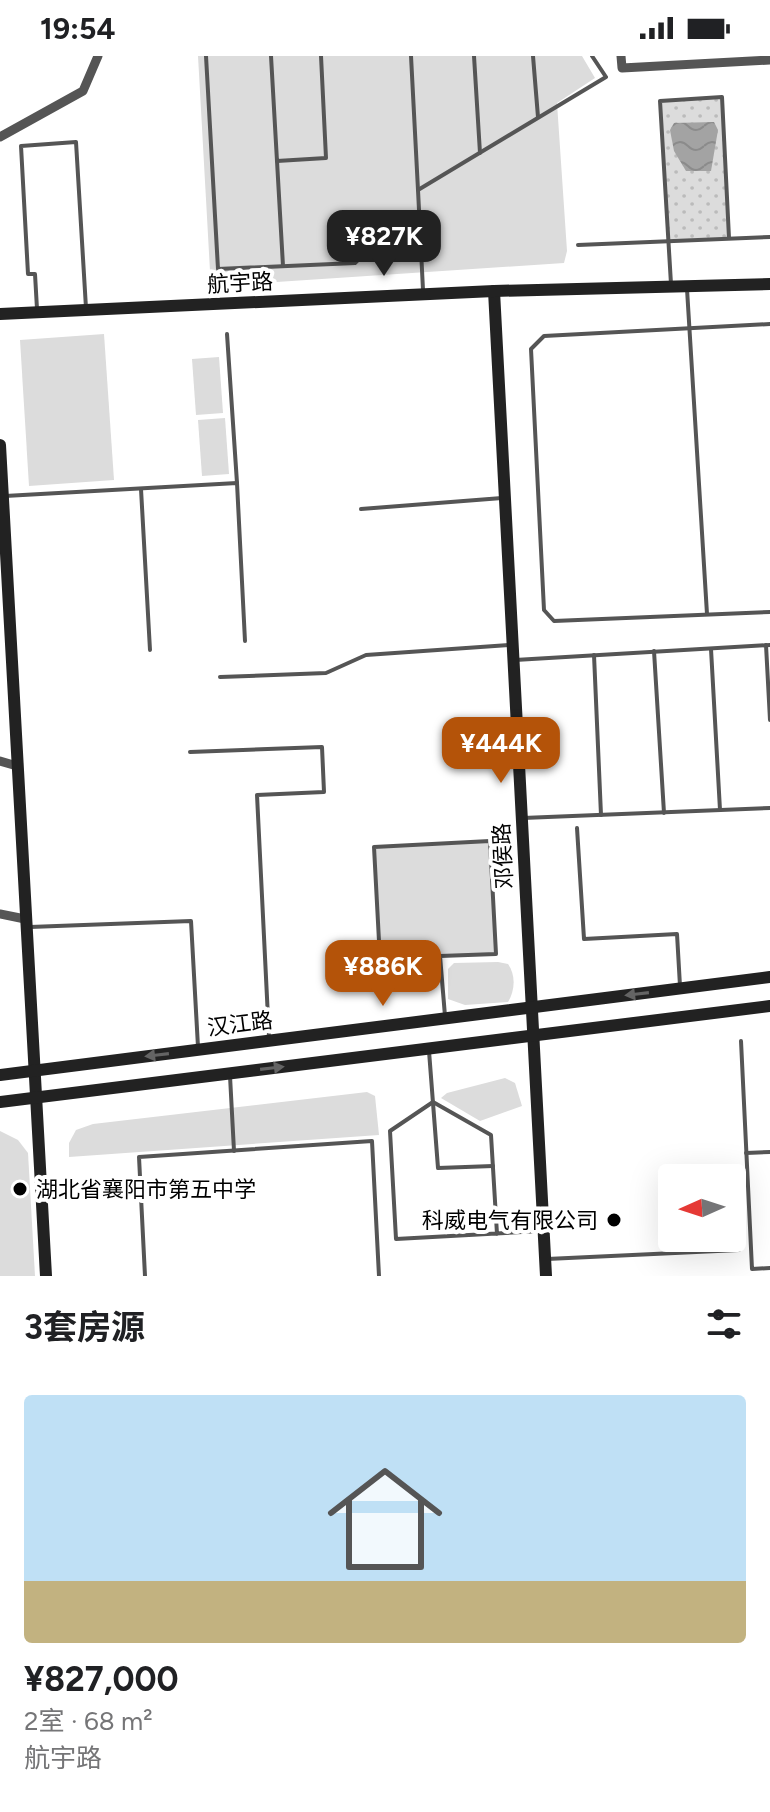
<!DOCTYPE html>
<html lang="zh">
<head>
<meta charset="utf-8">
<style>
	body { margin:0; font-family:Figtree,"Noto Sans SC",sans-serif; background:#f6f6f6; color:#202124; height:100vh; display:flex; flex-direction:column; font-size:30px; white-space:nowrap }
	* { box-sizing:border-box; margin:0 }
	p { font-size:26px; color:#757577 }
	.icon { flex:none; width:44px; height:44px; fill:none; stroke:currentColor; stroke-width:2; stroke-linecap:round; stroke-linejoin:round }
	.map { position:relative; height:1220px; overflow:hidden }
	.details { display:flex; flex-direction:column; background:#fff; flex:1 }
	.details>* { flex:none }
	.needle { width:52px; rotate:267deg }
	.tools { position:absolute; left:658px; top:1108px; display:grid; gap:16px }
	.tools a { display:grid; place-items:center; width:88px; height:88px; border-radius:8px; background:#fff; box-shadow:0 8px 32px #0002; font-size:40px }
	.price { position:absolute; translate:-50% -68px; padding:0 18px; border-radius:16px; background:#b45309; color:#fff; font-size:26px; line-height:52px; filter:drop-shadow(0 2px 4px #0008) }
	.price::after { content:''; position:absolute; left:50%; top:48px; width:24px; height:18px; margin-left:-12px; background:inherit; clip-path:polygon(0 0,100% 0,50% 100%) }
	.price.active { background:#222; color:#fff }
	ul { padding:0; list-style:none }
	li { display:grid; align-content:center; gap:16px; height:424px; padding:0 24px }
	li+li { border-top:2px solid #e0e0e0 }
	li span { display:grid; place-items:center; height:248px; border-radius:8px; color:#555 }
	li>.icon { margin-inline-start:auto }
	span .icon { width:144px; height:144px; fill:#fffc; stroke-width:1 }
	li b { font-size:34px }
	h2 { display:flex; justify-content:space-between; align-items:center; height:96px; padding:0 24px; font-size:34px }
	.status { display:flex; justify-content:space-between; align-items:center; height:56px; padding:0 40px; background:#fff; direction:ltr }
	.status svg { height:22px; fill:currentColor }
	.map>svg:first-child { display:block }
</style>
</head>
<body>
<div class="status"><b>19:54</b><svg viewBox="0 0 49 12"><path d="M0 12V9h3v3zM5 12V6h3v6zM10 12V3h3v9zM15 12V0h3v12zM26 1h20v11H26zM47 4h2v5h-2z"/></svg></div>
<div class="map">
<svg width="770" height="1220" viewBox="0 0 770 1220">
	<defs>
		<pattern id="park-dots" width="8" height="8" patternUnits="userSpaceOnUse" patternTransform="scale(2)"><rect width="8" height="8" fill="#dcdcdc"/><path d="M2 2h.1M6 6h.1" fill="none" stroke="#bbb" stroke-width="1.8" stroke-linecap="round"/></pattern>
		<pattern id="water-waves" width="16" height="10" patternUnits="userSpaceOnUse" patternTransform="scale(2)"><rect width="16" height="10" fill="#a3a3a3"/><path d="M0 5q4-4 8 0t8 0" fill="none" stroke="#8b8b8b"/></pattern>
	</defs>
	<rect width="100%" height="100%" fill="#fff"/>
	<!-- green -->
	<g fill="#dcdcdc">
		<path d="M198,0H582L595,22L557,47L567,195L564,207L232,229L210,215Z"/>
		<path d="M104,278L114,424L29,430L20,284Z"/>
		<path d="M219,301L223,357L196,359L192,303Z"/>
		<path d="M225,362L229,418L202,420L198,364Z"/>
		<path d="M490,785L496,898L380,904L374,791Z"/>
		<path d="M498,906L508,908C516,919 515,935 508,946L465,949L448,943V913L454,907Z"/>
		<path d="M505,1022L515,1027L522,1050L480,1065L441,1042L447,1037Z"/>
		<path d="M367,1036L375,1040L379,1079L69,1101V1087L76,1074L93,1068Z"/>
		<path d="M0,1075L18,1084L28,1097L35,1220H0Z"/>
	</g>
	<!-- park -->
	<path fill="url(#park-dots)" d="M722,41L729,182L669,185L660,45Z"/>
	<!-- water -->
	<path fill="url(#water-waves)" d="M714,66L718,74L711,115H686L674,95L670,74L674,67Z"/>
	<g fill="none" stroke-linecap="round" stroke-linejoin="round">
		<!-- lane -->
		<g stroke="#555" stroke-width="4">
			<path d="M206,0L218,213L355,207L373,189L420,186"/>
			<path d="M271,0L277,105L326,102L321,0"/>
			<path d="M411,0L418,134"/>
			<path d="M474,0L480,97"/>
			<path d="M533,0L538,61"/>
			<path d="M277,105L283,210"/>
			<path d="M578,189L770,181"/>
			<path d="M671,228L660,45L722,41L729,182"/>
			<path d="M687,233L707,558"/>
			<path d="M423,234L418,134L606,21L592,0"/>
			<path d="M37,253L35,218H28L21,90L76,86L86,252"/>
			<path d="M770,268L544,280L531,293L544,554L554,565L770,556"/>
			<path d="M227,278L237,427"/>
			<path d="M141,433L150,594"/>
			<path d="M5,440L237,427L245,585"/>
			<path d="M361,453L502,442"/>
			<path d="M766,589L770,664"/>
			<path d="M711,593L720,754"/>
			<path d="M654,595L664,757"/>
			<path d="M594,599L601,759"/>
			<path d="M515,604L770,589"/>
			<path d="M220,621L326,617L366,599L509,589"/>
			<path d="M190,696L322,691L324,736L257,739L269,982"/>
			<path d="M523,762L770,752"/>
			<path d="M577,772L584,883L677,878L680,930"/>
			<path d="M30,871L191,865L198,991"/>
			<path d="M440,900L380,904L374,791L490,785L496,898L440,900L445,960"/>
			<path d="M741,985L752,1213L770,1212"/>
			<path d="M429,995L438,1112L493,1110"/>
			<path d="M230,1020L234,1095"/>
			<path d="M746,1097L770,1096"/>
			<path d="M497,1178L491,1079L433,1046L390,1075L396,1183L541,1175"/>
			<path d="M547,1203L739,1194"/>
			<path d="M145,1220L139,1101L372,1085L379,1220"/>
		</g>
		<!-- street -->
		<g stroke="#555" stroke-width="9">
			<path d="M621,0L622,12L770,4"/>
			<path d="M0,81L83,35L98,0"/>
			<path d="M0,705L17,710"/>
			<path d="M0,858L25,863"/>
		</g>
		<!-- secondary -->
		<g stroke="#222" stroke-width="12">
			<path d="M494,235L546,1220"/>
			<path d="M0,258L494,235L770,228"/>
			<path d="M0,389L46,1220"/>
			<path d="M0,1019L770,921"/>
			<path d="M0,1046L770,950"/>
		</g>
	</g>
	<!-- one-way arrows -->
	<defs><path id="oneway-solid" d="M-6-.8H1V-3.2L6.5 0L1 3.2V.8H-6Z" transform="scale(2)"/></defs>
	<g fill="#646464">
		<use href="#oneway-solid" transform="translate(637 938) rotate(173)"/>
		<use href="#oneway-solid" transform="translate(157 999) rotate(173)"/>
		<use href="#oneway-solid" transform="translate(272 1012) rotate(-7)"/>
	</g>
	<!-- markers -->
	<g fill="#000" stroke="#fff" stroke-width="3">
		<circle cx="20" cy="1133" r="8"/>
		<circle cx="614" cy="1164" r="8"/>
	</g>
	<g text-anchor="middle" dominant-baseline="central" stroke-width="8" stroke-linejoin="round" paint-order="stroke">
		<!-- street labels -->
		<g font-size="22" fill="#000" stroke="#fff">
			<text transform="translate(240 227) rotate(-3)">航宇路</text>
			<text transform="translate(503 800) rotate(-93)">邓侯路</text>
			<text transform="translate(240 968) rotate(-7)">汉江路</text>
		</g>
		<!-- poi labels -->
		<g font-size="22" fill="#000" stroke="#fff" text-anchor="start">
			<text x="36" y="1133">湖北省襄阳市第五中学</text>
			<text x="598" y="1164" text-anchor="end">科威电气有限公司</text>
		</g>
	</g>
</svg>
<div class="tools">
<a><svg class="needle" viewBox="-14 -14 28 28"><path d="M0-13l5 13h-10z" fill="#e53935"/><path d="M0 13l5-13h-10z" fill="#757577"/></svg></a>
</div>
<b class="price active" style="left:384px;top:222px">¥827K</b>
<b class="price" style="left:501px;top:729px">¥444K</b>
<b class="price" style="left:383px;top:952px">¥886K</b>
</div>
<section class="details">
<h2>3套房源<svg class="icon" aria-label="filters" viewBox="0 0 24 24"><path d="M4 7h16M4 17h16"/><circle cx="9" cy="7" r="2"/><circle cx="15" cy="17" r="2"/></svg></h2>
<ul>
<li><span style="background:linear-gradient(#bfe0f5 75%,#c2b280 0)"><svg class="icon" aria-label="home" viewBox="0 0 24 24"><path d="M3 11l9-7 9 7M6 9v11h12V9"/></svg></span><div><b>¥827,000</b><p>2室 · 68 m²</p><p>航宇路</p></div></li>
</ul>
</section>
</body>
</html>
